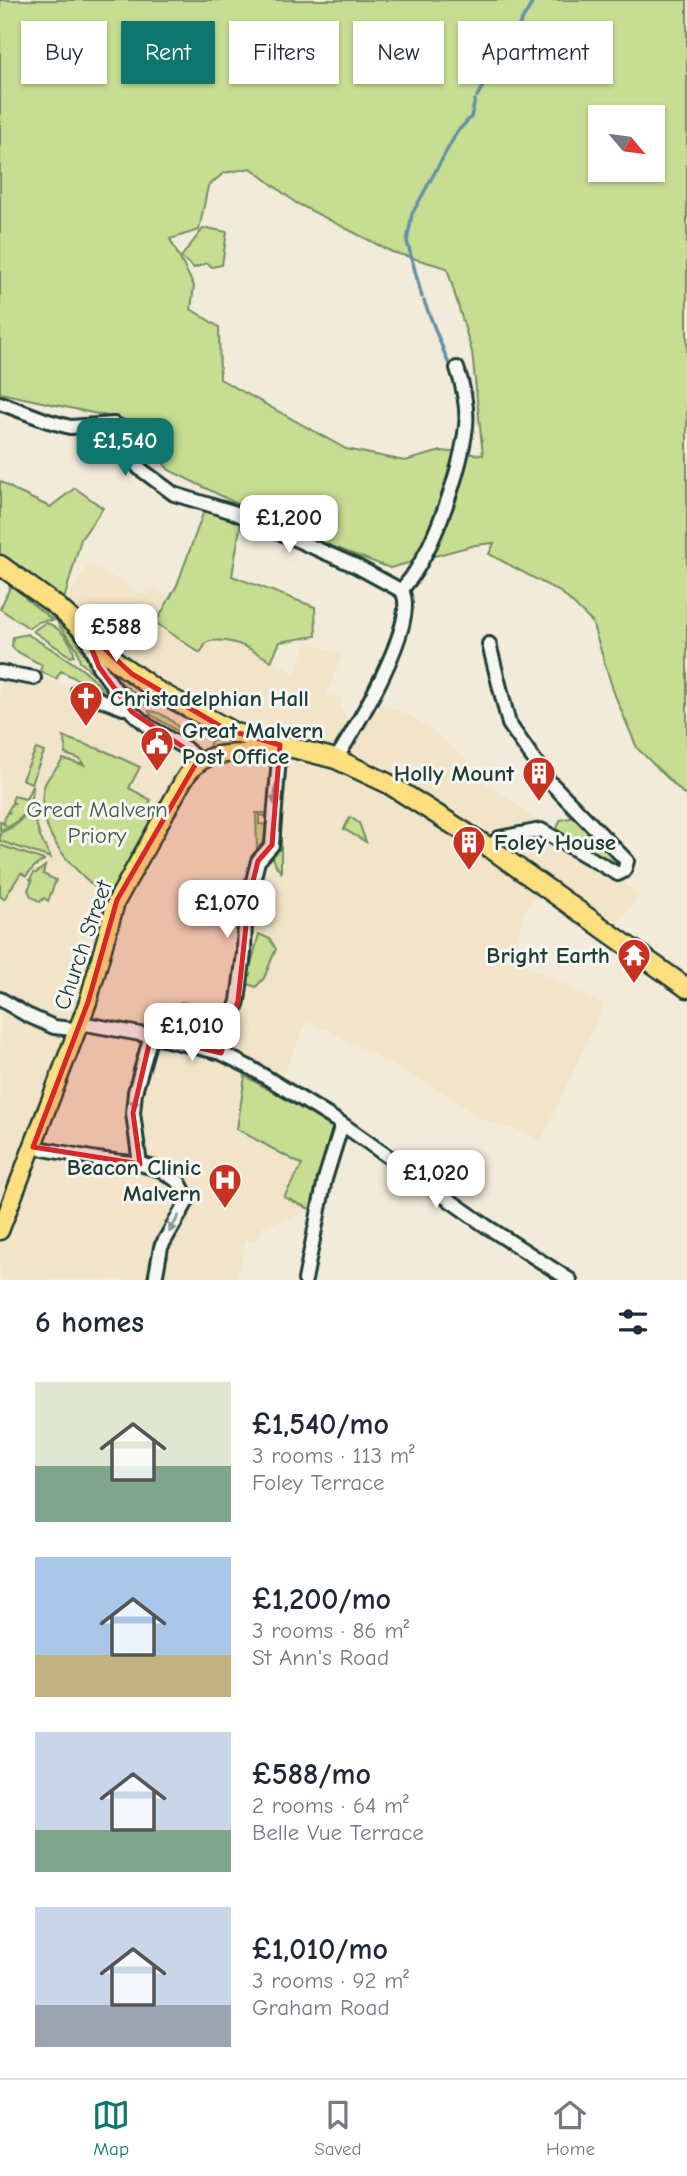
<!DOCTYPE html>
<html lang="en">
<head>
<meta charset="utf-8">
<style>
	body { margin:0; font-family:"Comic Neue",sans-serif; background:#f6f6f7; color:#1f2937; height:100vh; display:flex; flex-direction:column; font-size:26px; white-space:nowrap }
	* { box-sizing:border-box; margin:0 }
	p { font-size:23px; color:#747a83 }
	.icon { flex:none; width:38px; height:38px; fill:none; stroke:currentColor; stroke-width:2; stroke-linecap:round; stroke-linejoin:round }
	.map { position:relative; height:1280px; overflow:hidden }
	.side { display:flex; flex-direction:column; background:#fff; flex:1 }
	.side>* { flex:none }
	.hud { position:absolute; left:21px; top:21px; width:646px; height:63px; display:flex; gap:14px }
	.needle { width:46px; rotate:119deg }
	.buttons { position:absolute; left:588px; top:105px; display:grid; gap:14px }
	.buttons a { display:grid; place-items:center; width:77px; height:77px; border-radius:0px; background:#fff; box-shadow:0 2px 5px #0004; font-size:35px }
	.price { position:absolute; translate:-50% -60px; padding:0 16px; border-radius:14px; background:#fff; color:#222; font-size:23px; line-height:46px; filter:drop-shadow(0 2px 4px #0008) }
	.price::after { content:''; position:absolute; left:50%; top:42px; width:21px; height:16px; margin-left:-10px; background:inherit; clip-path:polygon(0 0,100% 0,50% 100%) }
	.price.on { background:#0f766e; color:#fff }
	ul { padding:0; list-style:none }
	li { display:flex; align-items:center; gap:21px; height:175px; padding:0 35px }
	li span { display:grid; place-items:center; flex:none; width:196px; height:140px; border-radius:0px; color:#555 }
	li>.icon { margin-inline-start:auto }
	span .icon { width:84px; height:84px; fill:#fffc; stroke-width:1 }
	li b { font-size:30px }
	h2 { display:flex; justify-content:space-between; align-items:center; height:84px; padding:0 35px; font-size:30px }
	.pill { padding:0 24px; border-radius:0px; background:#fff; box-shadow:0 2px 5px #0004; font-size:24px; line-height:63px }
	.pill.on { background:#0f766e; color:#fff }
	.menu { display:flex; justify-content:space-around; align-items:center; height:98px; border-top:2px solid #e0e1e3; background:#fff; font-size:19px; color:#747a83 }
	.menu a { display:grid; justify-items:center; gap:4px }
	.menu .on { color:#0f766e }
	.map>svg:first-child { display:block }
</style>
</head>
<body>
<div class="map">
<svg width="687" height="1280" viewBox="0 0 687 1280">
	<rect width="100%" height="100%" fill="#f3ebda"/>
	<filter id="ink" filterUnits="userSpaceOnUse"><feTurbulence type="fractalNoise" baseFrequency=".0143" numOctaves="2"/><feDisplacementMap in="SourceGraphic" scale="14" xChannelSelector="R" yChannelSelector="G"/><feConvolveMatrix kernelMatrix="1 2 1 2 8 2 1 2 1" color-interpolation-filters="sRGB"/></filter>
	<g filter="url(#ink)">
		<!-- built -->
		<path fill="#f1e4c9" d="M89,564L145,595L148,591L155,590V588L171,598L157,620L185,640L182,645L196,655L206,640L217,646L220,638L250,645L295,674L307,641L342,655L326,695L335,697L336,695L344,699L340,708L357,728L370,709L383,704L410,716L438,734L469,762L470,773L521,807L541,827L601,865L640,895L613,929L549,881L527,907L523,916L514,959L604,1005L541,1141L528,1134L482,1119L435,1088L330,1031L307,1022L276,1091L332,1127L311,1209L297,1216L263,1226L258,1239L255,1241L246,1240L237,1280H0V669L53,681L112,703L114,696L92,668L56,614Z"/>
		<!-- green -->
		<g fill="#c7dd92" stroke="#738d63" stroke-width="2" fill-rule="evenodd">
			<path d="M0,0H687V797L637,748L614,693L592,622L562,593L489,554L494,543L475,545L390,568L294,532L169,470L130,421L0,393ZM600,117H653V170H600ZM251,168L296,203L392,252L447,268L472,352L483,455L441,451L405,461L346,449L220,379L219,327L191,309L194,286L170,239L199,230L208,186L224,173Z"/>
			<path d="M207,228L227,232L222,265L212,267L207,263L194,268L181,257L203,229Z"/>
			<path d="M0,481L20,493L50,507L75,488L103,508L81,539L63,603L0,560Z"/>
			<path d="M204,511L241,522L232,576L315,607L316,636L280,642L271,661C251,649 230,636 207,642L200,653L156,623L177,585Z"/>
			<path d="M12,583L27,594L25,598L54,621C45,619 36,622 29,628L0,609Z"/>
			<path d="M58,616L76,639L97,676L80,662L77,649L58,624Z"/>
			<path d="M45,623C57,624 75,644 74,656L71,657L33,631Z"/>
			<path d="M27,634C46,646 96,673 104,693L61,671L56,679L40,671L42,665L16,651L12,646L13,637Z"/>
			<path d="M111,675L139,696L158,706L140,705Z"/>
			<path d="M172,706L250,744V747L210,748L209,746L212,739L217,741L220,735L171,708Z"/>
			<path d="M149,711C166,712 177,726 189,738L150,714Z"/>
			<path d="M63,737L105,751L140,767L129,788L151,800L149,803L157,813L112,893C100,893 92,885 84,877C60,855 38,826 43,791C45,777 57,770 63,759L84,765L80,759L65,754L66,745Z"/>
			<path d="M36,749L44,752L31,783L22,779Z"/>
			<path d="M33,784C33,805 22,824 0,830V821L5,825L4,821L7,812L10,813L8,811L12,803H14L12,801L14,796L26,799Z"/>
			<path d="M32,807L40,837L51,858L0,841V833L16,825Z"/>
			<path d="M256,813H270V817L259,815V824L270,825L265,848L257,854Z"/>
			<path d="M579,816L622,861L616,870L556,832L560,820Z"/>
			<path d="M350,817L359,823L366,842L344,829Z"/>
			<path d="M280,823H281V872C266,857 276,842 280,823Z"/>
			<path d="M0,845L44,860L35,866L26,876L21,873L4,899L0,896Z"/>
			<path d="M263,863L262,892L256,917L248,915Z"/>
			<path d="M45,866L43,874L56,880L48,901L44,898L40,902L31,896L28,890L32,881L30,879L34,873H36Z"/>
			<path d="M259,934L270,939L276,949L264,978L256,987L248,984L247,980Z"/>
			<path d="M180,1002L207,1005L210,1008L208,1023L202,1022L204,1011L183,1005L182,1008L178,1007Z"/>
			<path d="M245,1076L334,1127L310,1209L284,1197L302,1165L237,1129Z"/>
		</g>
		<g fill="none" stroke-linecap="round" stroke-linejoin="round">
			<!-- stream -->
			<g stroke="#6591a6" stroke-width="3.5">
				<path d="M477,96L534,0"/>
				<path d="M422,297L407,241L412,214L457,132L471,117L475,100"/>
				<path d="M424,301L448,362"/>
			</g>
			<defs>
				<g id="minor">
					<path d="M0,403L48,421L70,427L114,424L122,429L139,468L174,494L233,512L356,566L402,591"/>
					<path d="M86,635L99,667L132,712L148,726L185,748L199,761"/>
					<path d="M489,644L509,724L549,781L627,861L624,871L618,874L541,830L499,838L490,848"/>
					<path d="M0,672L34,678"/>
					<path d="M78,691L123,708H129"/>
					<path d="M336,759C354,730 420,622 402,591C404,586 408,582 411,578C436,542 461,470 466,426C468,409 463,385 457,368"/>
					<path d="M0,999L27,1015L54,1027L72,1029L86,1024L151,1036L221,1053L251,1068L342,1124L486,1226L570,1280"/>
					<path d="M221,1053L238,1001L244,953L245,920L249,897L258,861L272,845L280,745"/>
					<path d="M33,1147L97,1159L140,1164L161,1170L179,1182L187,1197L186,1203L161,1247L155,1280"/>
					<path d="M140,1164L133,1113L135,1092L151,1036"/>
					<path d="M305,1280L325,1179L342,1124"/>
				</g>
				<path id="major" d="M0,1231L88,1002L116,902L183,781C210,737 242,764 280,745"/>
				<path id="highway" d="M0,565L58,607L117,662L156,690L235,733L336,759L387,783L490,848L687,988"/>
			</defs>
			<!-- minor casing -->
			<use href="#minor" stroke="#1f3d34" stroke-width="18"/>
			<!-- major casing -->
			<use href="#major" stroke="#1f3d34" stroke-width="21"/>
			<!-- highway casing -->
			<use href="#highway" stroke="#1f3d34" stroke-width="23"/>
			<!-- minor -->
			<use href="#minor" stroke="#f6f6f2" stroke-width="12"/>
			<!-- major -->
			<use href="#major" stroke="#fddf80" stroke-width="16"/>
			<!-- highway -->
			<use href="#highway" stroke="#fddf80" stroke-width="18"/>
		</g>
		<!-- one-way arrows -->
		<defs><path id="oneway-solid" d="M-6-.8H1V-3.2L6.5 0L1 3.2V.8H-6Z" transform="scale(1.75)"/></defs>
		<g fill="#8a9a93">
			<use href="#oneway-solid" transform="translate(275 795) rotate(94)"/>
			<use href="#oneway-solid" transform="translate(135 1099) rotate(98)"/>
			<use href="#oneway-solid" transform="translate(174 1224) rotate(120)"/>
		</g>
	</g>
	<!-- marked area -->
	<path fill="#d62828" fill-opacity="0.2" stroke="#d62828" stroke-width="5" stroke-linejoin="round" d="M84,630L132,674L225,729L280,745L272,845L258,861L249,897L238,1001L221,1053L151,1036L133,1113L140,1164L33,1147L88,1002L117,900L199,758L132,712L99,667Z"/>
	<!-- icons -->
	<defs>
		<symbol id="church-pin" viewBox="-11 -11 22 30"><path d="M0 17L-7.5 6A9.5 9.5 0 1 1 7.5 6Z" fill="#c8321e" stroke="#f6f6f2"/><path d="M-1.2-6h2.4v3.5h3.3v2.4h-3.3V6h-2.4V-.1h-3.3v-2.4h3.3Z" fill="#fff"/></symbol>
		<symbol id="civic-pin" viewBox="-11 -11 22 30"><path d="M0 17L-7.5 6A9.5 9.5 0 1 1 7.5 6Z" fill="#c8321e" stroke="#f6f6f2"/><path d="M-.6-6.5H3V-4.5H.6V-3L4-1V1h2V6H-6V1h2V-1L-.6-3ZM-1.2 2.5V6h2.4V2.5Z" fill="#fff"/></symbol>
		<symbol id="building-pin" viewBox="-11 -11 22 30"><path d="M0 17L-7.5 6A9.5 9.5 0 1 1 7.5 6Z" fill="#c8321e" stroke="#f6f6f2"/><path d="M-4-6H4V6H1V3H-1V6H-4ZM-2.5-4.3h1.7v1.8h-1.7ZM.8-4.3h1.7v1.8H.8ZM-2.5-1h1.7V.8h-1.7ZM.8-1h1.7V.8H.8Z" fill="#fff"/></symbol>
		<symbol id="temple-pin" viewBox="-11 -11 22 30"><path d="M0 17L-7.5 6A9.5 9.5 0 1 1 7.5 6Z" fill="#c8321e" stroke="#f6f6f2"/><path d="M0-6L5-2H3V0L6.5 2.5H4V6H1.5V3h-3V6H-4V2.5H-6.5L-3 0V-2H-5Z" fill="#fff"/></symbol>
		<symbol id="hospital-pin" viewBox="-11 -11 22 30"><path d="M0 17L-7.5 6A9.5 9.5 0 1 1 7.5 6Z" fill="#c8321e" stroke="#f6f6f2"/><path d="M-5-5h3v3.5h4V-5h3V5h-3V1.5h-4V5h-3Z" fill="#fff"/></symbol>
	</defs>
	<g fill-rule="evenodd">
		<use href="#church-pin" x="67" y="679" width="38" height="52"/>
		<use href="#civic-pin" x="138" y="724" width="38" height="52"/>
		<use href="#building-pin" x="520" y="754" width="38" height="52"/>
		<use href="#building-pin" x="450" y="823" width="38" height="52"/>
		<use href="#temple-pin" x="615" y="936" width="38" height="52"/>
		<use href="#hospital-pin" x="206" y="1161" width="38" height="52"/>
	</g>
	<g text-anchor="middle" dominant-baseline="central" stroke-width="6" stroke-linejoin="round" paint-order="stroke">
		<!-- poi labels -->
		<g font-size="23" font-weight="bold" fill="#1f3d34" stroke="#f6f6f2" text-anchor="start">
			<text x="110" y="698">Christadelphian Hall</text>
			<text x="182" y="730">Great Malvern<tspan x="182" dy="26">Post Office</tspan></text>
			<text x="514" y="773" text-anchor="end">Holly Mount</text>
			<text x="494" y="842">Foley House</text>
			<text x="610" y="955" text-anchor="end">Bright Earth</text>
			<text x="201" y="1167" text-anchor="end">Beacon Clinic<tspan x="201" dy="26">Malvern</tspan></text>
		</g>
		<!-- park labels -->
		<g font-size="23" fill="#415d47" stroke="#f6f6f2">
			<text x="97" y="809">Great Malvern<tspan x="97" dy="26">Priory</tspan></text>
		</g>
		<!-- street labels -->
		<g font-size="23" fill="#1f3d34" stroke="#f6f6f2">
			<text transform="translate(83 945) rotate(-71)">Church Street</text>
		</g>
	</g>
</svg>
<div class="buttons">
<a><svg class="needle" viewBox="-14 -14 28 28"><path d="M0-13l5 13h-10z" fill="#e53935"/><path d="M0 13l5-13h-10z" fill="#747a83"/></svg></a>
</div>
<b class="price on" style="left:125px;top:478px">£1,540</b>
<b class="price" style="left:289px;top:555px">£1,200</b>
<b class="price" style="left:116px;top:664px">£588</b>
<b class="price" style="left:227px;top:940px">£1,070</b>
<b class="price" style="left:192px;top:1063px">£1,010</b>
<b class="price" style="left:436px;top:1210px">£1,020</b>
<div class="hud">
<a class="pill">Buy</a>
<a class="pill on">Rent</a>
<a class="pill">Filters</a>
<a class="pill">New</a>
<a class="pill">Apartment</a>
</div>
</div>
<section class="side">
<h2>6 homes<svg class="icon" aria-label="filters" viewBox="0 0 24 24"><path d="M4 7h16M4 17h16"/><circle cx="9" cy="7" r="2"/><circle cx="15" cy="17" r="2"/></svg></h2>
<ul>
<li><span style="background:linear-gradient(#dfe7d0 60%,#7fa58c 0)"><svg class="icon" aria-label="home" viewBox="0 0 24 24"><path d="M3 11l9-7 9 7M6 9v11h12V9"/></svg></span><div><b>£1,540/mo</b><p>3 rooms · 113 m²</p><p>Foley Terrace</p></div></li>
<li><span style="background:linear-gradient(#a9c7e8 70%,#c2b280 0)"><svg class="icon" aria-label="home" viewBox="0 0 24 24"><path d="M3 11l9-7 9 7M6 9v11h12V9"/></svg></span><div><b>£1,200/mo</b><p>3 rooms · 86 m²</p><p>St Ann's Road</p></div></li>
<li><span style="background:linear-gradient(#c9d6e8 70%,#7fa58c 0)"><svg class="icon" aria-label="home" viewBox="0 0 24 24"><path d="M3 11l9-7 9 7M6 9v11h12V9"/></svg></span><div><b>£588/mo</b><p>2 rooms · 64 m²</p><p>Belle Vue Terrace</p></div></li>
<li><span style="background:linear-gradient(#c9d6e8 70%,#9aa5b1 0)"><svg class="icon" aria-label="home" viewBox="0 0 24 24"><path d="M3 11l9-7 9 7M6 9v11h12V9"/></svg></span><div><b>£1,010/mo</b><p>3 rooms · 92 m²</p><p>Graham Road</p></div></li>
</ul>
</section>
<nav class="menu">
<a class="on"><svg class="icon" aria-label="map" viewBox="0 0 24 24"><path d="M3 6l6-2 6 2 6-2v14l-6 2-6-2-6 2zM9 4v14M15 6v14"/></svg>Map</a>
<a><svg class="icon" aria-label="saved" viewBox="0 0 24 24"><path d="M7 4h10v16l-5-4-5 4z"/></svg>Saved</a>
<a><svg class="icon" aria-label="home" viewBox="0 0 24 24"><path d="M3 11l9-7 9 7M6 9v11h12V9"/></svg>Home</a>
</nav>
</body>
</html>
